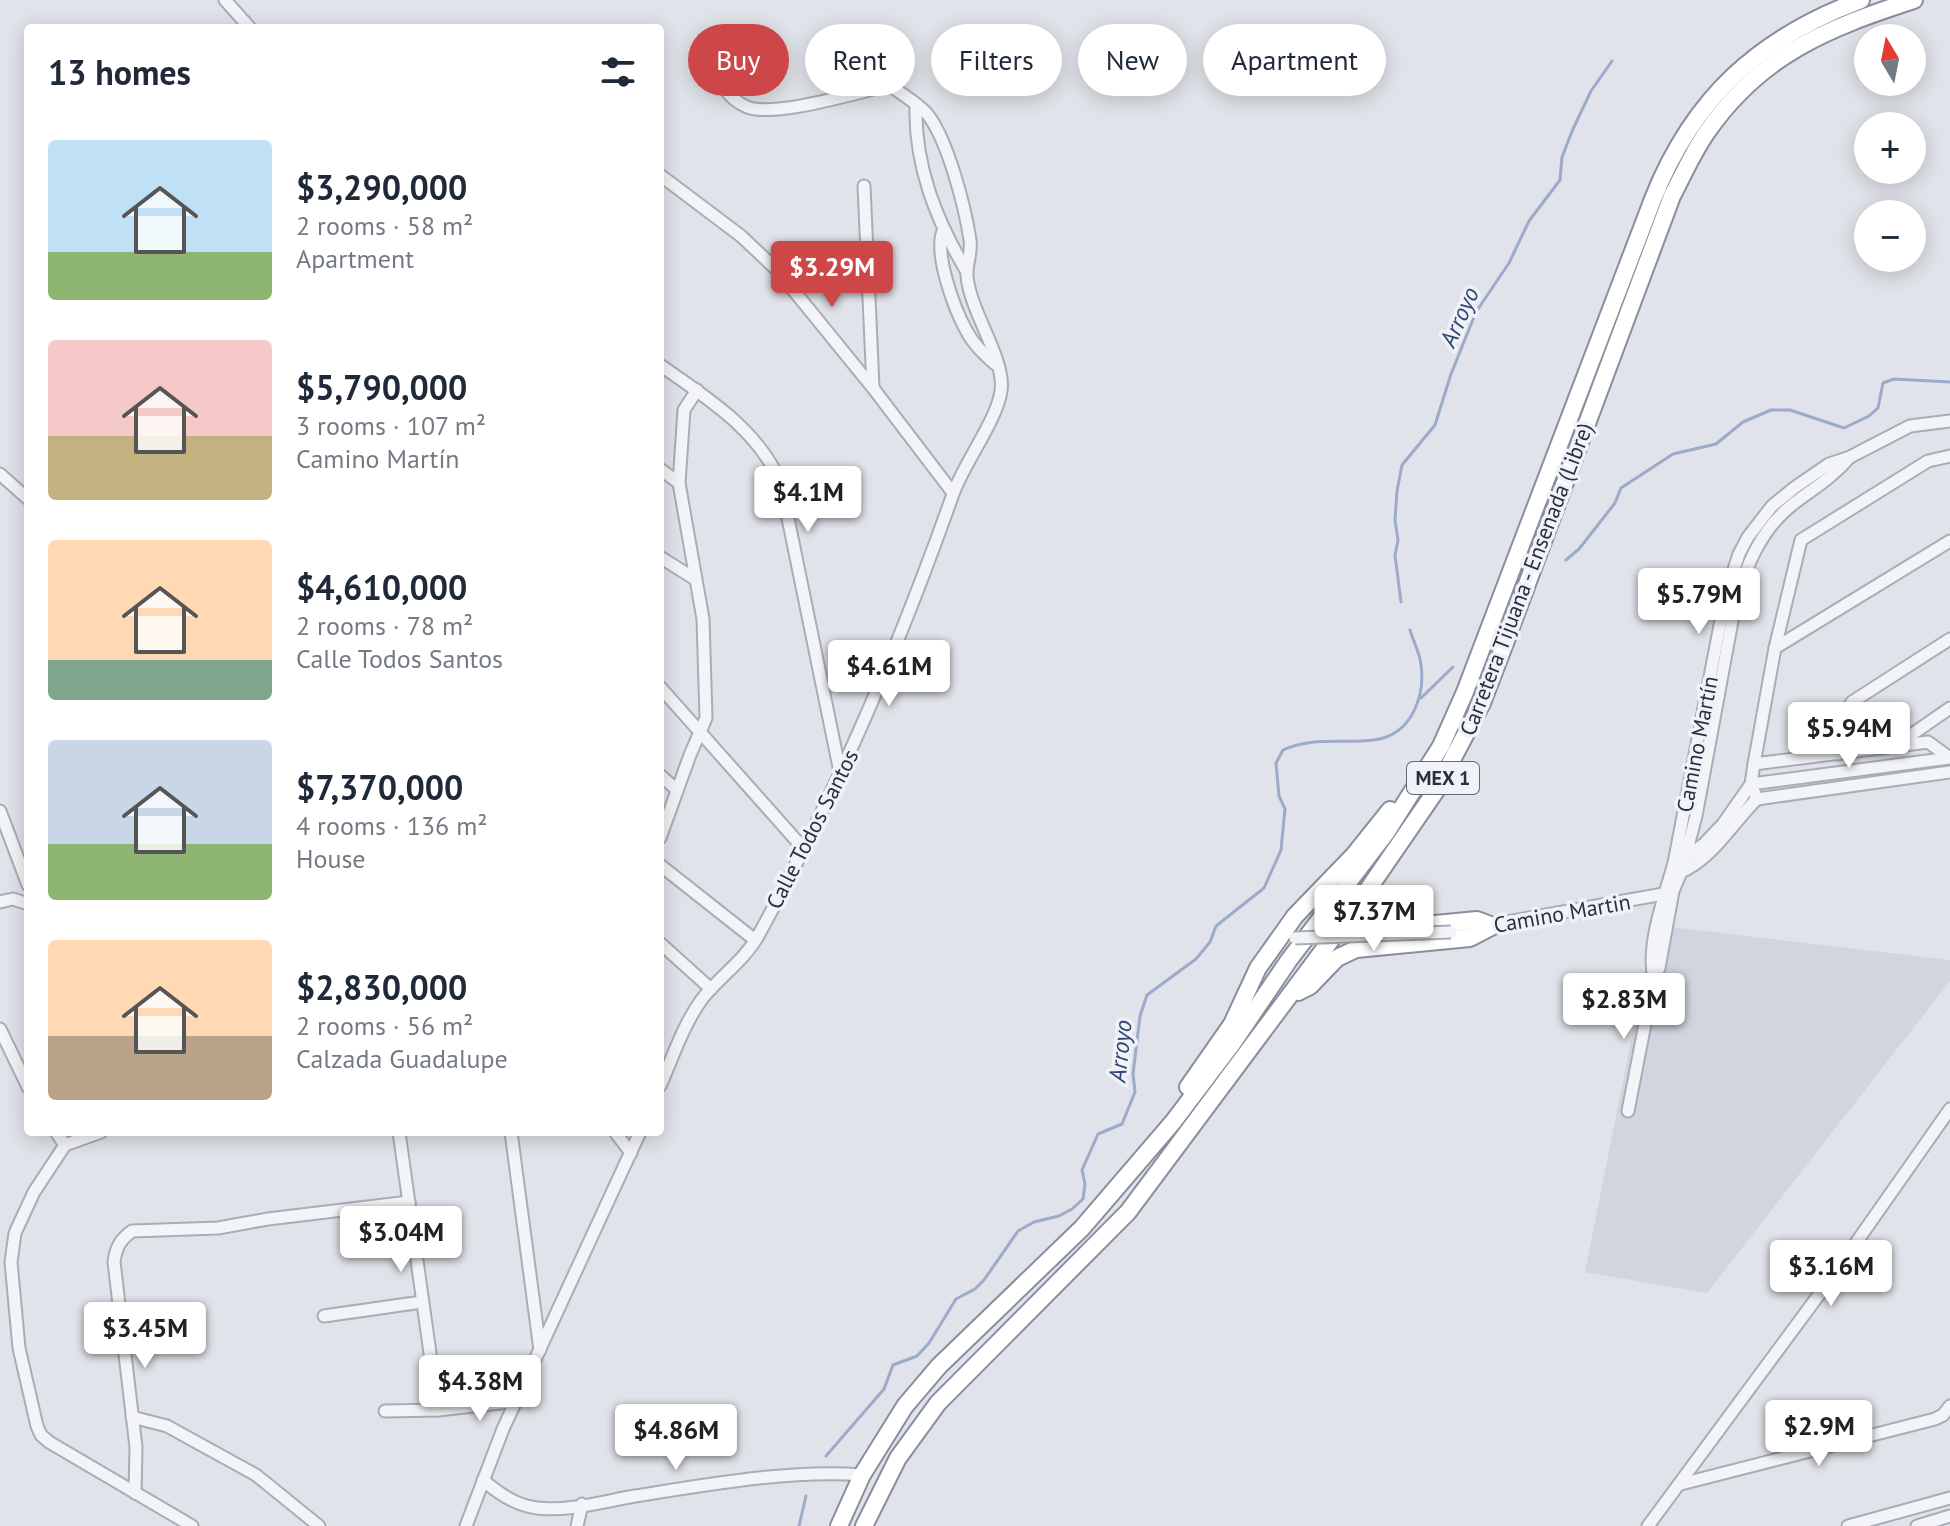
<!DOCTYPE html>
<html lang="en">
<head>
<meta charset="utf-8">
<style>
	body { margin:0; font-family:"PT Sans",sans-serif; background:#f6f6f7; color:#1f2937; height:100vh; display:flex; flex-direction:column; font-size:30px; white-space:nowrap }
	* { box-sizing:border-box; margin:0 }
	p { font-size:26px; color:#747a83 }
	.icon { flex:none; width:44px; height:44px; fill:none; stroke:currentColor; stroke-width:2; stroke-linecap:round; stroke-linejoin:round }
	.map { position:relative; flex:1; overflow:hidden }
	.drawer { position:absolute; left:24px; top:24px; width:640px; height:1112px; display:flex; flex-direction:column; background:#fff; border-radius:8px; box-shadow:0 4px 20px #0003 }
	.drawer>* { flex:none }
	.top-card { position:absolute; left:688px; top:24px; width:760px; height:72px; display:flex; gap:16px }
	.needle { width:52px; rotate:350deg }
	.fabs { position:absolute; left:1854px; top:24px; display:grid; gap:16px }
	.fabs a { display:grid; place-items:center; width:72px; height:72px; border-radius:50%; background:#fff; box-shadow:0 4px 20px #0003; font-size:40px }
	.price { position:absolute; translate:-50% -68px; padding:0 18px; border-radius:8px; background:#fff; color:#222; font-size:26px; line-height:52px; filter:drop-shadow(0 2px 4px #0008) }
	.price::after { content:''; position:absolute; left:50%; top:48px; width:24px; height:18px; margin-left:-12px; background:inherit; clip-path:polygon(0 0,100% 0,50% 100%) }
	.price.selected { background:#cd4648; color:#fff }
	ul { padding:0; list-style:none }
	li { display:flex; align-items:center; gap:24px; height:200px; padding:0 24px }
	li span { display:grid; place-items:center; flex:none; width:224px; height:160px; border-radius:8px; color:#555 }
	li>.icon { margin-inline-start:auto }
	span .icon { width:96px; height:96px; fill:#fffc; stroke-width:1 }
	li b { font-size:34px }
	h2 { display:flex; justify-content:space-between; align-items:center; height:96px; padding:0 24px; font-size:34px }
	.chip { padding:0 28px; border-radius:36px; background:#fff; box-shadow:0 4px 20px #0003; font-size:28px; line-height:72px }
	.chip.selected { background:#cd4648; color:#fff }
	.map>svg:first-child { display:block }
</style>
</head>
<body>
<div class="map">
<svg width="1950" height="1526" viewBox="0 0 1950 1526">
	<rect width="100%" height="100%" fill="#e0e3e9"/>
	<!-- built -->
	<path fill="#d2d5de" d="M1654,925L1950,960V981L1707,1293L1585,1272Z"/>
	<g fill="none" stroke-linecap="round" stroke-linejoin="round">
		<!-- stream -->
		<g stroke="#9cabc9" stroke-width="3">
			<path d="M1566,560L1579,549L1615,503L1621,488L1673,454L1716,444L1743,422L1771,410H1790L1844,428L1869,416L1878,408L1883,383L1894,379L1950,382"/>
			<path d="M1401,602L1395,555L1398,540L1395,520L1397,491L1402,465L1435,425L1451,374L1476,312L1509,263L1529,221L1560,180L1562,157L1573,129L1591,91L1612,61"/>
			<path d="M1421,698L1453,667"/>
			<path d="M826,1456L884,1389L893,1365L917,1356L929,1343L956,1299L975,1289L984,1280L1018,1231L1034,1222L1059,1216L1072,1209L1083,1199L1085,1184L1082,1170L1098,1134L1122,1124L1135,1092L1133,1074L1140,1016L1147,995L1196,959L1210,942L1216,926L1264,888L1281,850L1285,809L1279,796L1276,763L1283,750C1313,736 1343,744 1374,740C1413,735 1427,693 1420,659C1418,650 1413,640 1410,630"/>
			<path d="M799,1526L806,1496"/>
		</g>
		<defs>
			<g id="minor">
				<path d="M225,0L250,28"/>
				<path d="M916,104C914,165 936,220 967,272"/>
				<path d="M660,175L741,236L777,270L873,388L953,493"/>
				<path d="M864,186L873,387"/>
				<path d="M943,231C934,254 954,308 966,330C973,344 984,354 995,364"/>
				<path d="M660,365C706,397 759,430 781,484L840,772"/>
				<path d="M660,469L679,483"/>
				<path d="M0,474L28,499"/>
				<path d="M660,557L695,579"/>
				<path d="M1775,648L1950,541"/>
				<path d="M660,687L803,848"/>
				<path d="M1898,744L1950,708"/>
				<path d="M1838,754L1847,710L1852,702L1950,639"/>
				<path d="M1754,764L1928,742L1950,758"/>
				<path d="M660,775L677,790"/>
				<path d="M1757,799L1751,784L1754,764L1775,648L1801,540L1928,461L1950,456"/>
				<path d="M0,811L28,885"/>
				<path d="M660,838L690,755L706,718L703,619L679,483L684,410L697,390"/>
				<path d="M1686,857L1704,844L1723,824L1751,784L1950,758"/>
				<path d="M660,865L755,940"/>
				<path d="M1679,873C1713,859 1732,823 1757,799L1950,772"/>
				<path d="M0,902L13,899L28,904"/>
				<path d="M1451,932L1669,893"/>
				<path d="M660,943L711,989"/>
				<path d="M1654,978C1646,946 1665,895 1674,863L1726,594L1739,554L1748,537L1772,506L1794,488L1829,464L1850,457L1910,426L1950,421"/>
				<path d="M0,1029L28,1087"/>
				<path d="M660,1086C673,1057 683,1025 702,999C719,977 744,961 758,936C836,794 899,647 953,494C964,463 997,420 1001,391C1006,360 970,312 967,276C966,264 972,253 970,240C965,207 948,141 928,115C918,103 902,95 890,85C859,92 774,118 747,107C727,99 717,78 710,59"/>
				<path d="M1628,1111L1654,978L1659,968L1673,891L1681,872L1696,816L1735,605C1746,566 1760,530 1793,504C1813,489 1833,477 1850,457"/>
				<path d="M56,1132L65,1145"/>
				<path d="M101,1132L65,1145L34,1192L15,1233L11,1262L19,1348L37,1426L41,1435L49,1442L192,1526"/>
				<path d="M399,1132L438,1410"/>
				<path d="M511,1132L540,1350"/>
				<path d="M615,1132L631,1153"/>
				<path d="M324,1316L422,1302"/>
				<path d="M385,1411L438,1410L518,1401"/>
				<path d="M132,1417L167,1426L256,1475L319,1526"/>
				<path d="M483,1480C499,1494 517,1506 537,1508C568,1512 605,1501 635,1496C704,1485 793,1469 862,1475"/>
				<path d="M1681,1484L1935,1419L1943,1415L1950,1406"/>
				<path d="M135,1493L136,1447L114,1262C116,1247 120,1240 132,1231L218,1228L268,1219L409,1202"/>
				<path d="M466,1526L503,1429L640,1132"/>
				<path d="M577,1526L582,1504"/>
				<path d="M1648,1526L1832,1277L1950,1109"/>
				<path d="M1848,1526L1950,1498"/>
				<path d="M1917,1526L1950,1516"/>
			</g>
			<g id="highway">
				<path d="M1360,901L1373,921L1379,925L1414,926L1477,920L1493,926"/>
				<path d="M1298,992L1310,986L1337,958L1356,949L1470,938L1493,926"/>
				<path d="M1188,1087L1232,1024L1258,968L1295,916L1354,855L1390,810"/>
				<path d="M839,1526L862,1475L905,1406L939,1366L1082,1228L1173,1122L1232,1044L1289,960L1386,833L1441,746L1465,692L1653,199C1693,98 1759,38 1861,0"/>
				<path d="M864,1526L898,1458L938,1403L1128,1212L1360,901L1435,792L1482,703L1505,643L1672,196C1683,175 1693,152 1707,132C1761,54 1828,28 1914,0"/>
			</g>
		</defs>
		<!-- minor casing -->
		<use href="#minor" stroke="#a9adb7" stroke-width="15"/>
		<!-- highway casing -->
		<use href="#highway" stroke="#888ea0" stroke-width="20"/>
		<!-- minor -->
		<use href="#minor" stroke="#f3f4f7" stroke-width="11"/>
		<!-- highway -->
		<use href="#highway" stroke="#fff" stroke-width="16"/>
		<defs>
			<path id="minor-bridge" d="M1295,938L1451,932"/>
		</defs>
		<!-- minor-bridge casing -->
		<use href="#minor-bridge" stroke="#a9adb7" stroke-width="15" stroke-linecap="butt"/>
		<!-- minor-bridge -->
		<use href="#minor-bridge" stroke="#f3f4f7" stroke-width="11"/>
	</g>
	<g text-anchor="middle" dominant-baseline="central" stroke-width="7" stroke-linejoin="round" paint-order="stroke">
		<!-- shield labels -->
		<rect fill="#f0f2f7" stroke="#656978" stroke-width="2" x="1407" y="762" width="72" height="32" rx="6"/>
		<g font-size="20" font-weight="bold" fill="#292e41">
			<text x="1443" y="778">MEX 1</text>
		</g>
		<!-- street labels -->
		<g font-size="22" fill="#292e41" stroke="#f0f2f7">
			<text transform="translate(1526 579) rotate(-69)">Carretera Tijuana - Ensenada (Libre)</text>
			<text transform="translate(1697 744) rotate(-79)">Camino Martín</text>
			<text transform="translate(812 829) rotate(-63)">Calle Todos Santos</text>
			<text transform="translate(1562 913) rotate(-10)">Camino Martin</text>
		</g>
		<!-- water labels -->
		<g font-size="24" font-style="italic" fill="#334774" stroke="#f0f2f7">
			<text transform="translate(1459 317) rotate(-66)">Arroyo</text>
			<text transform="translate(1120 1051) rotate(-84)">Arroyo</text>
		</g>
	</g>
</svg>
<div class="fabs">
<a><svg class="needle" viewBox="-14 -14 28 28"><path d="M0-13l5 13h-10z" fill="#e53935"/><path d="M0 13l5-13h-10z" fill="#747a83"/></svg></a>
<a>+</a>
<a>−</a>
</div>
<b class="price selected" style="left:832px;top:309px">$3.29M</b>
<b class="price" style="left:808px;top:534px">$4.1M</b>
<b class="price" style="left:1699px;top:636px">$5.79M</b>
<b class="price" style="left:889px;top:708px">$4.61M</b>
<b class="price" style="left:1849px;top:770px">$5.94M</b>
<b class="price" style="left:1374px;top:953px">$7.37M</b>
<b class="price" style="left:1624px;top:1041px">$2.83M</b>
<b class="price" style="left:401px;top:1274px">$3.04M</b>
<b class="price" style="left:1831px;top:1308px">$3.16M</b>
<b class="price" style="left:145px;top:1370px">$3.45M</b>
<b class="price" style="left:480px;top:1423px">$4.38M</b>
<b class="price" style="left:1819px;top:1468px">$2.9M</b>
<b class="price" style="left:676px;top:1472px">$4.86M</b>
<div class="top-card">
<a class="chip selected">Buy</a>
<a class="chip">Rent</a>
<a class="chip">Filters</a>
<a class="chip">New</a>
<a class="chip">Apartment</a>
</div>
<section class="drawer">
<h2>13 homes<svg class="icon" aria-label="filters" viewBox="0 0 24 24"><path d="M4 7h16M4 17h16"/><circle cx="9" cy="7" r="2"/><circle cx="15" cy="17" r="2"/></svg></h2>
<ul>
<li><span style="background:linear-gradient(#bfe0f5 70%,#8fb573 0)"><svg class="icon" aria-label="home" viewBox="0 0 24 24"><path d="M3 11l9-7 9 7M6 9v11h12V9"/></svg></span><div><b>$3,290,000</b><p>2 rooms · 58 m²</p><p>Apartment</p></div></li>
<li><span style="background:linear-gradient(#f6c9c9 60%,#c2b280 0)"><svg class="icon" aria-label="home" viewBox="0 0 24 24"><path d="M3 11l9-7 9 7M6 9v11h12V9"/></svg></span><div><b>$5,790,000</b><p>3 rooms · 107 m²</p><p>Camino Martín</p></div></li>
<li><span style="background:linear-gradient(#ffd9b3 75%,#7fa58c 0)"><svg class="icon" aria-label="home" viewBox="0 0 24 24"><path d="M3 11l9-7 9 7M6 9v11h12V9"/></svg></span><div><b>$4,610,000</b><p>2 rooms · 78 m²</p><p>Calle Todos Santos</p></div></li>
<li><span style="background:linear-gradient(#c9d6e8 65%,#8fb573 0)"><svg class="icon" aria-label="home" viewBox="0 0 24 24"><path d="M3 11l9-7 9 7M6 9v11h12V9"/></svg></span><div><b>$7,370,000</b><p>4 rooms · 136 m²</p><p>House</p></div></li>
<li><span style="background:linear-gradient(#ffd9b3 60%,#b9a48a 0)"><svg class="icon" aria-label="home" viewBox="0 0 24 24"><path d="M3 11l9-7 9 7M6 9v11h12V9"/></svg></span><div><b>$2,830,000</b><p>2 rooms · 56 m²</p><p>Calzada Guadalupe</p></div></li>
</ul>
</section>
</div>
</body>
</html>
